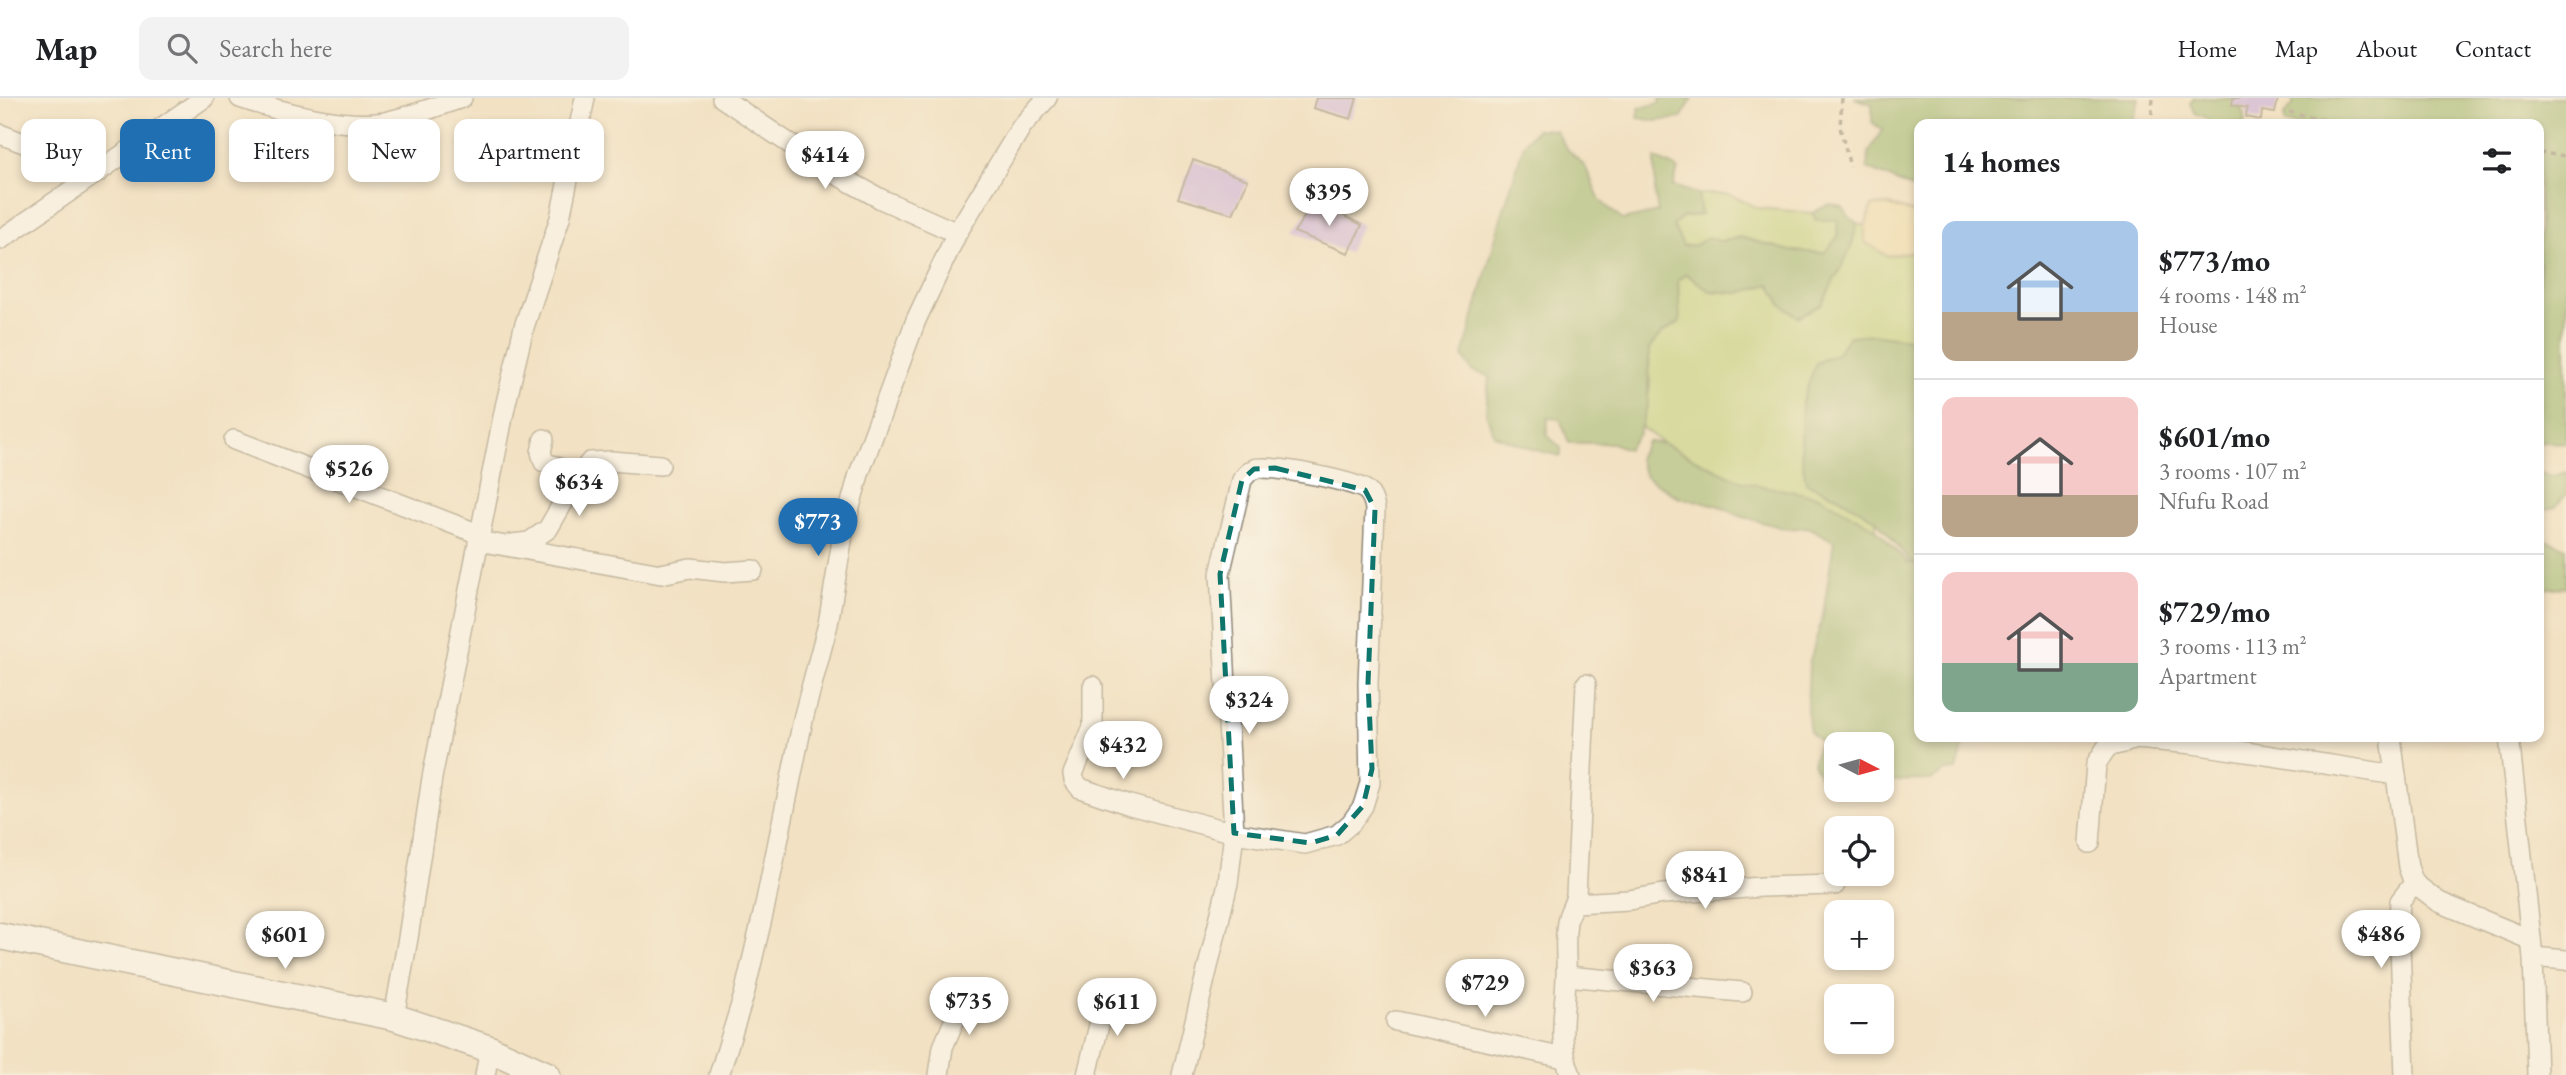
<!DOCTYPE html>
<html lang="en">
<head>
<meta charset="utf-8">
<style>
	body { margin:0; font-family:"EB Garamond",serif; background:#f2f2f2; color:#202124; height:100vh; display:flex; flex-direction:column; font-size:26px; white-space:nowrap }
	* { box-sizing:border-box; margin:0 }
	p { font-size:23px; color:#757577 }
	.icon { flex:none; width:38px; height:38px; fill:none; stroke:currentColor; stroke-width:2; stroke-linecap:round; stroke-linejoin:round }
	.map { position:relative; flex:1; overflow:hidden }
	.panel { position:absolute; left:1914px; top:21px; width:630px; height:623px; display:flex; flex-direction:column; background:#fff; border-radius:14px; box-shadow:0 4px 10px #0003 }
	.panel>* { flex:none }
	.banner { position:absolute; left:21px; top:21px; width:665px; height:63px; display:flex; gap:14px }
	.needle { width:46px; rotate:96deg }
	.tools { position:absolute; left:1824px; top:634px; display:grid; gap:14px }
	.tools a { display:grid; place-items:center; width:70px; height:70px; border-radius:14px; background:#fff; box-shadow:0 4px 10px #0003; font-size:35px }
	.price { position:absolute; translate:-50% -60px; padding:0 16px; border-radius:24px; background:#fff; color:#222; font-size:23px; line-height:46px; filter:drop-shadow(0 2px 4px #0008) }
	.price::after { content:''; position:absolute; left:50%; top:42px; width:21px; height:16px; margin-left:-10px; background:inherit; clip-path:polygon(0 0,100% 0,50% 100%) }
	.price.on { background:#1f6fb2; color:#fff }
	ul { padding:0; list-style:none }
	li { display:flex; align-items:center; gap:21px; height:175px; padding:0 28px }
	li+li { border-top:2px solid #e0e0e0 }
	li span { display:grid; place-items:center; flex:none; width:196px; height:140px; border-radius:14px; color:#555 }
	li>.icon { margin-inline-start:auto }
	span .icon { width:84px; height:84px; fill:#fffc; stroke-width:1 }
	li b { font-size:30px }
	h2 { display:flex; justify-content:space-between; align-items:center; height:84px; padding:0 28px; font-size:30px }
	.tag { padding:0 24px; border-radius:14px; background:#fff; box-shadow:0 4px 10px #0003; font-size:24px; line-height:63px }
	.tag.on { background:#1f6fb2; color:#fff }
	header { display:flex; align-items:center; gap:42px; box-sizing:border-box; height:98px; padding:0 35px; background:#fff; border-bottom:2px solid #e0e0e0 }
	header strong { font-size:33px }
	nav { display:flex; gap:38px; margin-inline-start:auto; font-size:24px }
	.search { width:490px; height:63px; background:#f2f2f2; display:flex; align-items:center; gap:18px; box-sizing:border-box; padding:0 24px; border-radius:14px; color:#757577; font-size:26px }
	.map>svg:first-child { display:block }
</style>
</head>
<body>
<header>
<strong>Map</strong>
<div class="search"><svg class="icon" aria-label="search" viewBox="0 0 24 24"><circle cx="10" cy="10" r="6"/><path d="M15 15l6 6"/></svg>Search here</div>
<nav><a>Home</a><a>Map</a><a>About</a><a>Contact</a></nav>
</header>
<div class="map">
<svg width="2566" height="977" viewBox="0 0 2566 977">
	<rect width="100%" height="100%" fill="#fbf7ec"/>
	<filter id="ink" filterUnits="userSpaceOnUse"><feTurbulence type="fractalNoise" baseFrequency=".0143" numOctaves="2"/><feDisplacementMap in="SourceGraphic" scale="14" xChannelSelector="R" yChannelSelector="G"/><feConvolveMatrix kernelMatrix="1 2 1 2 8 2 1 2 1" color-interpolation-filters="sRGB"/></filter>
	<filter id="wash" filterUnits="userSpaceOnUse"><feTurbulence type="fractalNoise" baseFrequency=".00686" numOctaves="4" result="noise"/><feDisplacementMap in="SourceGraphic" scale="28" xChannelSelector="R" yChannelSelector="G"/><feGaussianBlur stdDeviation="1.57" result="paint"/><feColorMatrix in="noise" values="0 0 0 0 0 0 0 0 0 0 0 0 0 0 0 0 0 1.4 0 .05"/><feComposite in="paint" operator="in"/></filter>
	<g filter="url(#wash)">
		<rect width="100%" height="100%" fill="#f2e1c3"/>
		<!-- green -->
		<g fill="#b9d176" stroke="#727e50" stroke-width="2">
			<path d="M1698,96H1729L1758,110L1812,115L1816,122H1838L1837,140L1825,155L1790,153L1740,139L1722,144L1708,139L1696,147L1682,148L1673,127L1682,119L1701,117Z"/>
			<path d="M1857,125L1865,128L1866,144L1887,158L1920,152V245L1907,241L1850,238L1836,256L1816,265L1806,385L1839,399L1876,422V431L1820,399L1743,385L1664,346L1641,329L1650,288L1649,251L1662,235L1679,224L1678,182L1686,176L1710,193L1739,195L1770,186L1781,206C1824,181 1846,178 1857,125Z"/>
		</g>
		<!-- forest -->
		<g fill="#92b367" stroke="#5e6f49" stroke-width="2">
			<path d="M1660,0H1693L1681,20L1656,23L1638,20L1639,10L1660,5Z"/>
			<path d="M1854,0H2139L2132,26H1920V94L1867,70L1869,54L1882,32L1872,24V6Z"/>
			<path d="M2194,0H2235L2243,14L2245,25L2210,26L2205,19L2194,15L2190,5Z"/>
			<path d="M2293,0H2566V345L2543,344L2539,347V26H2285L2284,18L2293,7Z"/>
			<path d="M1537,31L1555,32L1567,51L1585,68L1600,102L1622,122L1658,114L1655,97V60L1678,71L1673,88L1698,96L1701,117L1682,119L1673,127L1683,148L1696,147L1708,139L1722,144L1740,139L1790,153L1824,155L1837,140L1838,122H1816L1812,115L1830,106L1843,109L1848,118L1857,125L1852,148L1822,206L1798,219L1781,206L1770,186L1739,195L1710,193L1686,176L1678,182L1680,224L1662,235L1649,251L1648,305L1639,336L1627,351L1612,345H1569L1560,321L1548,320L1547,337L1561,350V358L1535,352L1494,337L1486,315L1489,278L1472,273L1463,258L1501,120L1525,43Z"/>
			<path d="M1873,236L1907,241L1920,245V464H1911L1876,422L1839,399L1806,385L1801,354L1802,304L1816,265L1836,256L1850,238Z"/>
			<path d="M1647,343L1664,346L1743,384L1820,399L1876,431L1908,465L1920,467V639H1966L1957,672L1946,673L1931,682L1881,683V646H1836V681L1820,679L1813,665L1819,642L1810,634L1807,612L1809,566L1823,517L1834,443L1808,429L1787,431L1740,418L1717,407L1678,399L1645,378L1638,360Z"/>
			<path d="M2539,374L2552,378L2566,374V397L2555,409L2539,414Z"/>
			<path d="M2539,439L2566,450V489L2539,491Z"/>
		</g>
		<!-- sand -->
		<path fill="#eeda9e" stroke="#8c8264" stroke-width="2" d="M1889,107L1920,117V152L1887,158L1865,144V128L1872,108Z"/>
		<g id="blocks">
			<!-- building -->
			<g fill="#c1a2e8">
				<path d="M1316,0H1357L1351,21L1313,10Z"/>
				<path d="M2233,0H2278L2275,15L2262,13L2261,22L2246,19L2247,10L2232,7Z"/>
				<path d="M1193,62L1248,82L1233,116L1178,100Z"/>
				<path d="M1315,103L1362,127L1348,155L1294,134Z"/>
			</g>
		</g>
	</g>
	<g filter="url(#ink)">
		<use href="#blocks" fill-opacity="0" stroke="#8e8677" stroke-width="2"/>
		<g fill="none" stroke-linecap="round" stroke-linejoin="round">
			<defs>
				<g id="street">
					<path d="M240,0C278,13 345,31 384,24C410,19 437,8 462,0"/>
					<path d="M722,0L830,73L881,101L957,135"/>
					<path d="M0,36L99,74"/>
					<path d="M0,142L204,0"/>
					<path d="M544,341L541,354L544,364L579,378"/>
					<path d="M234,342L479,436"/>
					<path d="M478,443L661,476L690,470L725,474L753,472"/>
					<path d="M512,446L529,444L548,431L576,382L590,364L611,363L660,367"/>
					<path d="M1093,588V629L1073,676L1074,682L1080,690L1130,707L1234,735L1305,746L1337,737L1351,725L1363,708L1370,685L1368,585L1375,411C1374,404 1372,397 1366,392C1353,383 1268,366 1254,371C1249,373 1245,378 1242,382L1220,476L1234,735L1228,785L1182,977"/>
					<path d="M2391,639L2408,769L2414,785L2439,804L2531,842"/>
					<path d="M2509,639L2533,859L2537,977"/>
					<path d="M2090,745L2096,666L2107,649L2137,641L2193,646L2396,677"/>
					<path d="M1575,805L1629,802L1663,796L1762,789L1835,787"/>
					<path d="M2533,859L2566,862"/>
					<path d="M1566,878L1742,894"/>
					<path d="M394,919L408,840L432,680L505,309L524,229L560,120L585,0"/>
					<path d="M1396,923L1564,960"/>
					<path d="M485,977L490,951"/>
					<path d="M719,977L744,897L764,812L804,617L828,526L844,431L859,376L916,222L957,135L1022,28L1047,0"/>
					<path d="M939,977L943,949L967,893"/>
					<path d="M1087,977L1107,894"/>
					<path d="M1571,977C1557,942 1565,915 1566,879C1567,861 1564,842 1567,824C1568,815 1574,807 1576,798L1586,586"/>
					<path d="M2405,977L2399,822L2400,803L2414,785"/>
				</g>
				<path id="secondary" d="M0,838L394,919L490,951L547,977"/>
			</defs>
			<!-- street casing -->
			<use href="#street" stroke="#8e8677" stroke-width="22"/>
			<!-- secondary casing -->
			<use href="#secondary" stroke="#8e8677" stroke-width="29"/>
			<!-- path -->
			<g stroke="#8e8677" stroke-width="3.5" stroke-dasharray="5 5" stroke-linecap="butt">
				<path d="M1842,0L1840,29L1850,69"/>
				<path d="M2289,14L2348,26"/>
				<path d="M2151,26L2153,0"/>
				<path d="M2539,55L2566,58"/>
			</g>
			<!-- street -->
			<use href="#street" stroke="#fff" stroke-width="19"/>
			<!-- secondary -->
			<use href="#secondary" stroke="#fff" stroke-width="26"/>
		</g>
	</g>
	<!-- marked area -->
	<path d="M0 0H2566V977H0ZM1275,370L1365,392L1375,411L1368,585L1372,671L1363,708L1337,737L1311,745L1234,735L1220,476L1242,382L1254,371Z" fill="#f2e1c3" fill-opacity=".55" fill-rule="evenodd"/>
	<path fill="none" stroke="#0f766e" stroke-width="5" stroke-dasharray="14 9" stroke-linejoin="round" d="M1275,370L1365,392L1375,411L1368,585L1372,671L1363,708L1337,737L1311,745L1234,735L1220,476L1242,382L1254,371Z"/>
</svg>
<div class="tools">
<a><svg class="needle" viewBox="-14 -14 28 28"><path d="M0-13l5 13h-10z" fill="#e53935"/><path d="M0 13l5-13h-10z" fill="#757577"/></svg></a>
<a><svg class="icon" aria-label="locate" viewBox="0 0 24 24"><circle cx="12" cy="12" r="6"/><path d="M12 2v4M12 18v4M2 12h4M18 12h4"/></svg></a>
<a>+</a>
<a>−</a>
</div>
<b class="price" style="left:825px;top:93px">$414</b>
<b class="price" style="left:1329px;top:130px">$395</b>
<b class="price" style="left:349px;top:407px">$526</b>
<b class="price" style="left:579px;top:420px">$634</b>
<b class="price on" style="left:818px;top:460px">$773</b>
<b class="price" style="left:1249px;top:638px">$324</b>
<b class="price" style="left:1123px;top:683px">$432</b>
<b class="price" style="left:1705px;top:813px">$841</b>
<b class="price" style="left:2381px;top:872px">$486</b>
<b class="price" style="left:285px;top:873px">$601</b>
<b class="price" style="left:1653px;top:906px">$363</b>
<b class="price" style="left:1485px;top:921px">$729</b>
<b class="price" style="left:969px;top:939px">$735</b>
<b class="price" style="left:1117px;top:940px">$611</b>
<div class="banner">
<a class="tag">Buy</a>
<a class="tag on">Rent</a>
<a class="tag">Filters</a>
<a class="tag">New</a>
<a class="tag">Apartment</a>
</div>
<section class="panel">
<h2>14 homes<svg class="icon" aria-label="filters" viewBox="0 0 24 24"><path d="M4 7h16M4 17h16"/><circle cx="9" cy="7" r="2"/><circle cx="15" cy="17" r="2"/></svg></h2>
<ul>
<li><span style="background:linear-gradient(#a9c7e8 65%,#b9a48a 0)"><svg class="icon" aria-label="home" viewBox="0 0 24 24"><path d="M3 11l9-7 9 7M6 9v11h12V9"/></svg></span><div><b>$773/mo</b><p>4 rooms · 148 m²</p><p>House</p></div></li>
<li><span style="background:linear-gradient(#f6c9c9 70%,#b9a48a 0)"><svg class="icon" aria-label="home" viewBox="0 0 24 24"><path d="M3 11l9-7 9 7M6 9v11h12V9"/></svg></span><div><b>$601/mo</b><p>3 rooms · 107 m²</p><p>Nfufu Road</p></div></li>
<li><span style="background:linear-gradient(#f6c9c9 65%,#7fa58c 0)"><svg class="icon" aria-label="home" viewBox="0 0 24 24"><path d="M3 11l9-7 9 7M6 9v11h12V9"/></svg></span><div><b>$729/mo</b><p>3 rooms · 113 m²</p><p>Apartment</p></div></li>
</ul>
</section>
</div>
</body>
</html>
